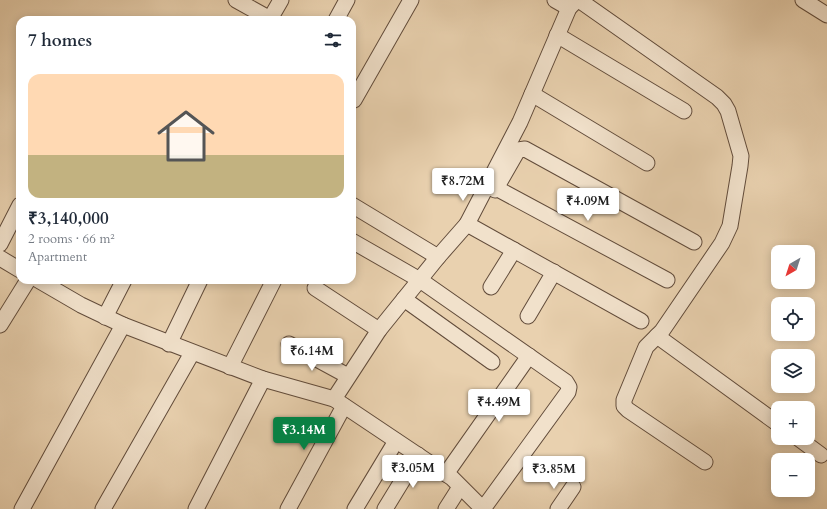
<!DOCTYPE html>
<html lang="en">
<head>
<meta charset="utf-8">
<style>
	body { margin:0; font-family:Cardo,serif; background:#f6f6f7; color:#1f2937; height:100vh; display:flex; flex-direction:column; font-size:15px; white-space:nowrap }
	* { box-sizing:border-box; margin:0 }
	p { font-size:13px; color:#747a83 }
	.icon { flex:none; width:22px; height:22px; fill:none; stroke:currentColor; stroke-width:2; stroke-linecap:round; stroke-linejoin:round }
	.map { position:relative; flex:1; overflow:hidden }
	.side { position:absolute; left:16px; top:16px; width:340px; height:268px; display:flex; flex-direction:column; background:#fff; border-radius:12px; box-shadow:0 2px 10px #0003 }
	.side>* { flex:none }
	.needle { width:26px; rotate:219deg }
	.fabs { position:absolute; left:771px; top:245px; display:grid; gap:8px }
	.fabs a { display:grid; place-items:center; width:44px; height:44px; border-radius:8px; background:#fff; box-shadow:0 2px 10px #0003; font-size:20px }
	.price { position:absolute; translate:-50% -34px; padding:0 9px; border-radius:4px; background:#fff; color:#222; font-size:13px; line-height:26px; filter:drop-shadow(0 1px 2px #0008) }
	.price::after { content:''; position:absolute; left:50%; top:24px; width:12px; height:9px; margin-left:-6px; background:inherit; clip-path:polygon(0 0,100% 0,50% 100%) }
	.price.selected { background:#0b8043; color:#fff }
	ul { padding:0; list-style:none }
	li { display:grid; align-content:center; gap:8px; height:212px; padding:0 12px }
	li span { display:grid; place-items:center; height:124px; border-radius:12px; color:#555 }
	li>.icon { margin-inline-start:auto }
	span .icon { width:72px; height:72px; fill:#fffc; stroke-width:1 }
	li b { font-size:17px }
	h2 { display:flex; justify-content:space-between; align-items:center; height:48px; padding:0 12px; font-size:17px }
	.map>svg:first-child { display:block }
</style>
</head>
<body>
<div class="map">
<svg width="827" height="509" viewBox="0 0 827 509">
	<rect width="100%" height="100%" fill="#e9d1af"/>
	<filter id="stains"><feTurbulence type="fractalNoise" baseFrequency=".005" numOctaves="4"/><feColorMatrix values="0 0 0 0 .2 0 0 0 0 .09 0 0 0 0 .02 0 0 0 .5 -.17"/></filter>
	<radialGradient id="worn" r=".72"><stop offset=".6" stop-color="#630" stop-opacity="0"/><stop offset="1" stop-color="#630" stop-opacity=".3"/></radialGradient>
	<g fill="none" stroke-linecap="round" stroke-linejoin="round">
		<defs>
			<g id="minor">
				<path d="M236,0L272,20"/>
				<path d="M555,0L569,8"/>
				<path d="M579,0L717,97L724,104L728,111L741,156L740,166L730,226L722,243L662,331L646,347L624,400V406L628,410L705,462"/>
				<path d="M803,0L827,15"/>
				<path d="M270,19L281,0"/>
				<path d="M336,20L347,0"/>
				<path d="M557,35L684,111"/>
				<path d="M532,94L647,163"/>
				<path d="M354,100L411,0"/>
				<path d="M496,188L667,280"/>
				<path d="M495,190L518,150L525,149L694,242"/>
				<path d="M352,205L438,257"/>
				<path d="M467,224L641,321"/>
				<path d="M352,241L420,280L566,382L569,387L568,392L483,509"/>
				<path d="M0,244L20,205"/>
				<path d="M0,258L20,270"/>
				<path d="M38,280L81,305L123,325L263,379L334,399L452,478L483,509"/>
				<path d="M491,287L514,250"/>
				<path d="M315,288L379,330"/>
				<path d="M404,299L492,362"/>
				<path d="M528,316L554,272"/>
				<path d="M105,317L124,280"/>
				<path d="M0,325L28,280"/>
				<path d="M657,336L778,424"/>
				<path d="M169,344L200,280"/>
				<path d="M289,344L348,376"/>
				<path d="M230,367L274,280"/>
				<path d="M334,399L379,330L438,257L467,224L520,122L569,8L577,0"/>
				<path d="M798,438L821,455"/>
				<path d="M446,474L529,356"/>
				<path d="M22,509L123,325"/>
				<path d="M103,509L192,353"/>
				<path d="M196,509L263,379"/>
				<path d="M288,509L344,406"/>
				<path d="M355,509L396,441"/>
				<path d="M385,509L418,455"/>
				<path d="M446,509L460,487"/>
				<path d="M558,509L573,487"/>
			</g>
		</defs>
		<!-- minor casing -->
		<use href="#minor" stroke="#624c3b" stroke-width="17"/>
		<!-- minor -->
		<use href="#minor" stroke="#f1e1cb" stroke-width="15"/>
	</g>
	<rect width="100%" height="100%" filter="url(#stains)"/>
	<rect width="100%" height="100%" fill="url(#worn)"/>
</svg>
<div class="fabs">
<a><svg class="needle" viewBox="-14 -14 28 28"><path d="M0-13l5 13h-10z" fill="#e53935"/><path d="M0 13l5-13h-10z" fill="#747a83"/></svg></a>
<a><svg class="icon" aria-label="locate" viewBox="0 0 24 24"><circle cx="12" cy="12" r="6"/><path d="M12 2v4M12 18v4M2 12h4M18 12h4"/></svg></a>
<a><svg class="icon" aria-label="layers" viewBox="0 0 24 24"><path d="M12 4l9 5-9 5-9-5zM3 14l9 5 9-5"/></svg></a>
<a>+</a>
<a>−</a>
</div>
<b class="price" style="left:463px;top:202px">₹8.72M</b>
<b class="price" style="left:588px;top:222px">₹4.09M</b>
<b class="price" style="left:312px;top:372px">₹6.14M</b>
<b class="price" style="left:499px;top:423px">₹4.49M</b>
<b class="price selected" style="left:304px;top:451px">₹3.14M</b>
<b class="price" style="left:413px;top:489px">₹3.05M</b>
<b class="price" style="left:554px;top:490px">₹3.85M</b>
<section class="side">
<h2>7 homes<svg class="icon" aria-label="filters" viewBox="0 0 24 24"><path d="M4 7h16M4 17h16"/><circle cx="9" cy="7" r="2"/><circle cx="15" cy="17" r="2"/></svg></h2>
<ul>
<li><span style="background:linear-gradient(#ffd9b3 65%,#c2b280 0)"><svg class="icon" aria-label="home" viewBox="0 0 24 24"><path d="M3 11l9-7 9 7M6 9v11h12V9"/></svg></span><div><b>₹3,140,000</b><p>2 rooms · 66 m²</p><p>Apartment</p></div></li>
</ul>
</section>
</div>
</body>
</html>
